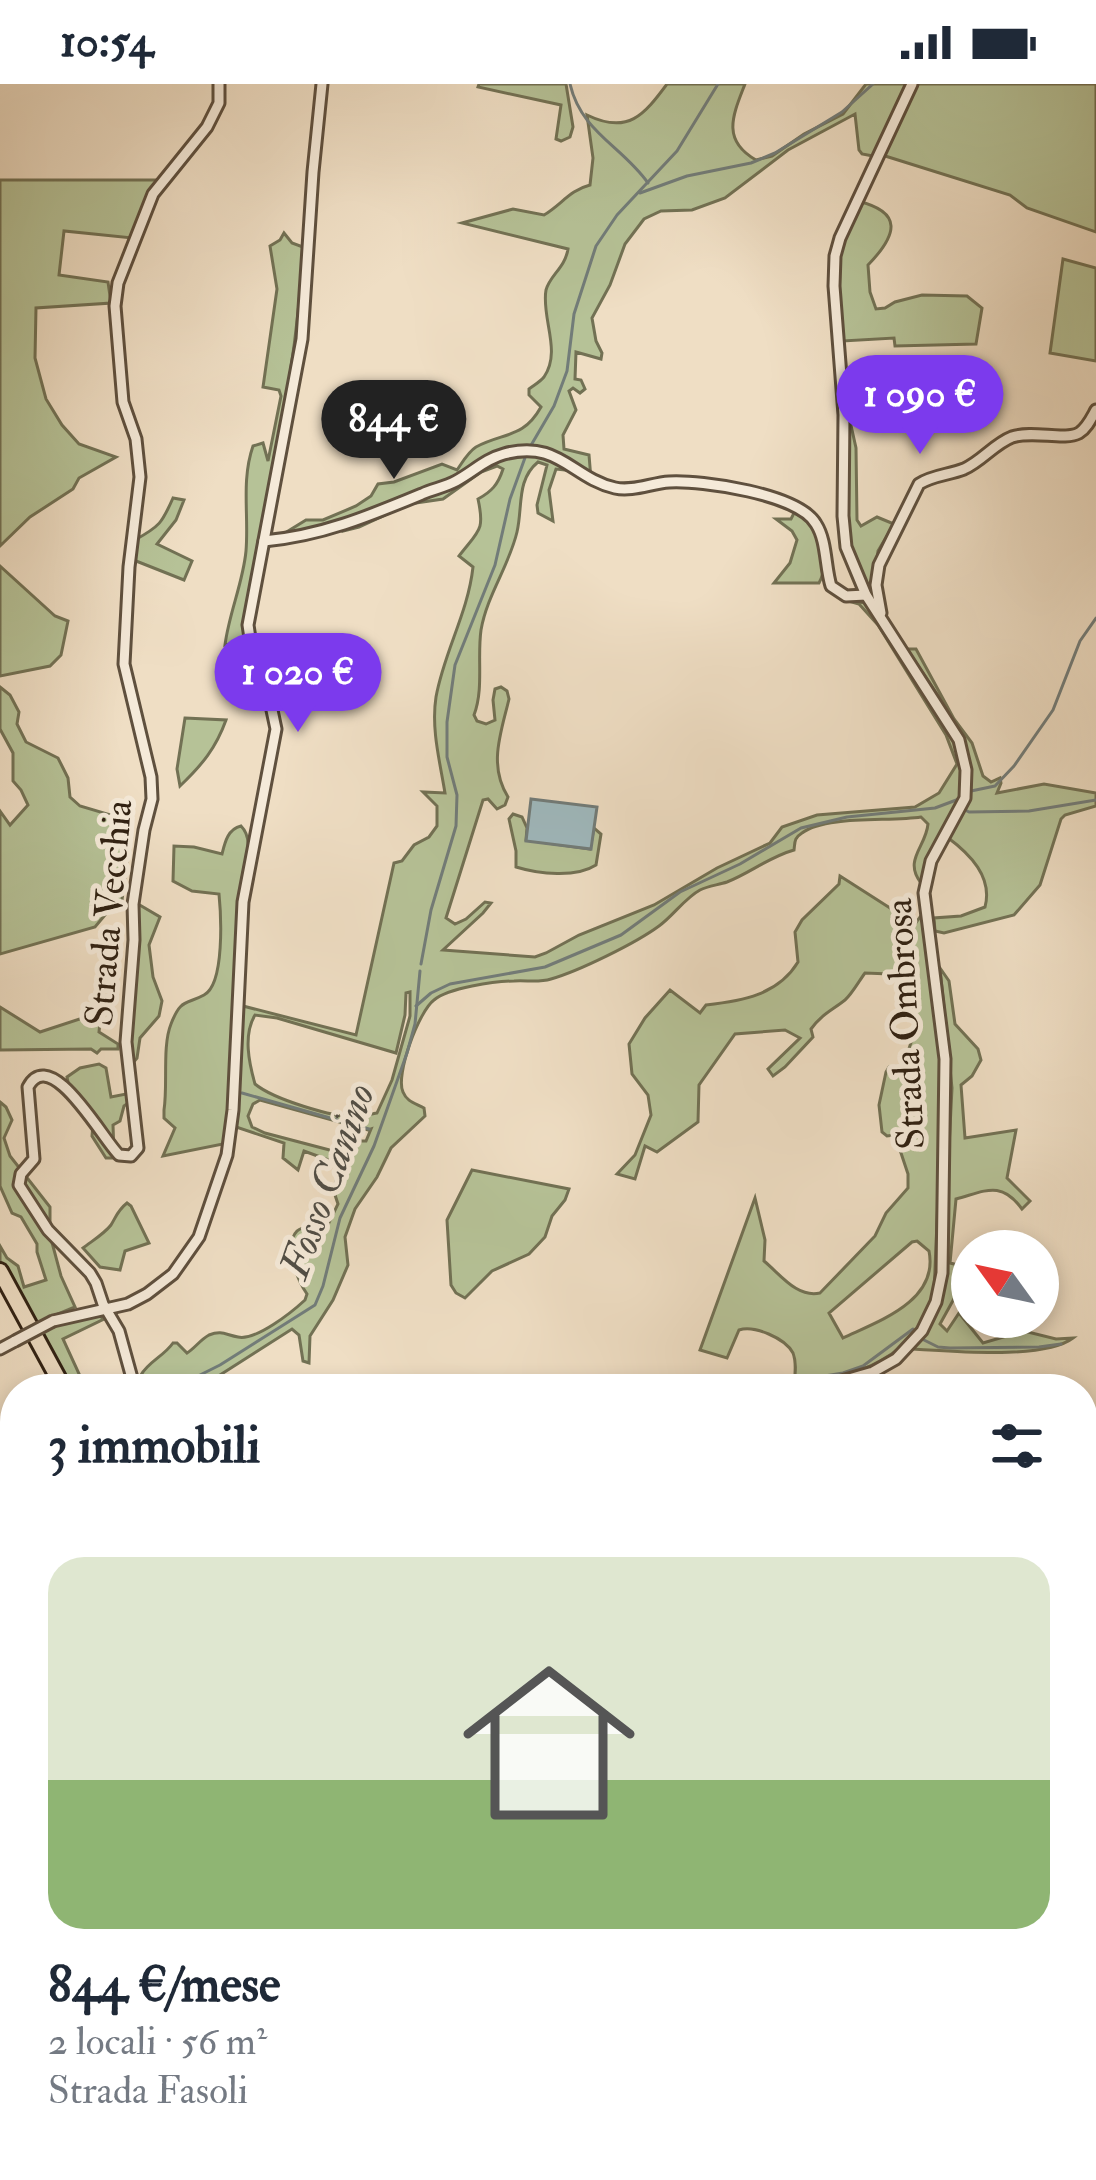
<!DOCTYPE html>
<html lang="it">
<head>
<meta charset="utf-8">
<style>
	body { margin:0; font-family:"IM FELL Double Pica",serif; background:#f6f6f7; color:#1f2937; height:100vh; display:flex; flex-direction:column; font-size:45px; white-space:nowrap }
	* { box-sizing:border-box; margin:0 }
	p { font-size:39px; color:#747a83 }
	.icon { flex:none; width:66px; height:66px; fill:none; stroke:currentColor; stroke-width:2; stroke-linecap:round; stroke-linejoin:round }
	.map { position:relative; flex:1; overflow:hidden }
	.drawer { position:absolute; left:0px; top:1290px; width:1098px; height:807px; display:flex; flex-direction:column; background:#fff; border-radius:48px 48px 0 0; box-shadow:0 6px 18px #0003 }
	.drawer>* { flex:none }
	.needle { width:78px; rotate:303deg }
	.fabs { position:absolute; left:951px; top:1146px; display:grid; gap:24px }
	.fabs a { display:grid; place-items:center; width:108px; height:108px; border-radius:50%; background:#fff; box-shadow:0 6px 18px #0003; font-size:60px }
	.price { position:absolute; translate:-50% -102px; padding:0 27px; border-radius:42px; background:#7c3aed; color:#fff; font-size:39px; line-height:78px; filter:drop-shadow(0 3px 6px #0008) }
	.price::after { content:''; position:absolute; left:50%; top:72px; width:36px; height:27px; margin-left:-18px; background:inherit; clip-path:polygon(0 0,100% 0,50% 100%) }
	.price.active { background:#222; color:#fff }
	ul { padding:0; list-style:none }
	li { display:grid; align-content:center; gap:24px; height:636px; padding:0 48px }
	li+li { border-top:3px solid #e0e1e3 }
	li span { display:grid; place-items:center; height:372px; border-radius:36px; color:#555 }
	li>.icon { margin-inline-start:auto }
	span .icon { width:216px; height:216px; fill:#fffc; stroke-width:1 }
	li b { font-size:51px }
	h2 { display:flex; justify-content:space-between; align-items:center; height:144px; padding:0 48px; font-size:51px }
	.status { display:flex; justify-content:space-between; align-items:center; height:84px; padding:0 60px; background:#fff; direction:ltr }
	.status svg { height:33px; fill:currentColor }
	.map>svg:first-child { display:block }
</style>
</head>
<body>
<div class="status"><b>10:54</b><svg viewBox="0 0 49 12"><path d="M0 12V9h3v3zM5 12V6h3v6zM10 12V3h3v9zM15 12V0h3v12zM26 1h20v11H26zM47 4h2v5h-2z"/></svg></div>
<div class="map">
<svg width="1096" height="2096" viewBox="0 0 1096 2096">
	<rect width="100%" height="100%" fill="#efdec4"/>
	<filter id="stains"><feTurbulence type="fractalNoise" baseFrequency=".00167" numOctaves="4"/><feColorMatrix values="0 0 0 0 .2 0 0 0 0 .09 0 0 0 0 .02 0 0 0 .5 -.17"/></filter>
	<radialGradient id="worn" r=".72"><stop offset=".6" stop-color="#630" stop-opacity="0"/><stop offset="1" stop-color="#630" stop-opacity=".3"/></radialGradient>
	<!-- green -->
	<g fill="#b6c297" stroke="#727154" stroke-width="3" fill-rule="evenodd">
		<path d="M479,0H566L573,43L570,53L561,57L556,55L561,21L478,3Z"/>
		<path d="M667,0H745C733,31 721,56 756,76L772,72L804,50L843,30L866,0H907L873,72L862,70L859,66L855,30L788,66L725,114L692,126L661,127L644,135L625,160L610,201L592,234L596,257L602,269L601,275L576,268L575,295L581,296L585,305L580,309L573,304L569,307L576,326L563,351L564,365L589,371L591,395L574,387L556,385L549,406L553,437L538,429L537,421L547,381L538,378C516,396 523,423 517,448C509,482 487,511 481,546C477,574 484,605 474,631L477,637L486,640L495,636L493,616L495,605L501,603L507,607L509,615C501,649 488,681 508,713L505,721L497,725L488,715L483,716L446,834L455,840L466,835L485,818L491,819L483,829L443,866L535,873L546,869L579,851L654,821L717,784L770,759L782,743L817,731L915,723L939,709L957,680L946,651L878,541L859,520L845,516L866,519L955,656L963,692L960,717L936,757L921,799C903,776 926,763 928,740L921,733C890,738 826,731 802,749C794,754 795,758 794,766C769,773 750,789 727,798C718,801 708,802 700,806C685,814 673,832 659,842C636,859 579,887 551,895C538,899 527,896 514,897C495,897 448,904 434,916C419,927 395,991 403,1008C407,1018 415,1019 424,1024L425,1032L391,1064L377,1093L355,1125L345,1153L348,1181L333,1216L310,1252L309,1279L303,1277L299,1251L292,1245L198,1305H155L141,1291C148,1278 164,1272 173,1259H177L187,1269C195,1264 200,1256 209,1251C222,1246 226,1251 238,1253C256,1257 292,1228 305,1216L307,1210C298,1197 283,1161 297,1147C300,1144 304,1144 307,1142L320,1148L325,1147L338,1120L333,1105L342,1081L304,1067L298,1086L283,1074L284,1059L236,1043L243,922L356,951L394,779L402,777L414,761L429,753L437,742V722L423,708L445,709C440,678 431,645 436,613C444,568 468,529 473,483L459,472C479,446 485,447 478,415C491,408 498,401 503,385L497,382L481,388L443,415L409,420L359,443L343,447V441L280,452L306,436H323L356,422L371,412L378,400L394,398L442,380L457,386C462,379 468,368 476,363C504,348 523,355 541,323L529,311V305C534,301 540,298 544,293C562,267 541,234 546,206C550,191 565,184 568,165L462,139L513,125L544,131C561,121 570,106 590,101L593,74L587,31C628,51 644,31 667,0ZM410,908V932L392,996L377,1029C371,1030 364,1032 358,1033C334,1034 273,1015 255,1000C249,979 243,951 255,931L277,934L396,969L405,931L406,909ZM260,1016L368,1046L371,1045L366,1057H350L341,1069L265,1049L252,1043L248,1032L253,1020Z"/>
		<path d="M915,0H1096V148L1027,124L1010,111L882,71Z"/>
		<path d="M0,96H159L132,154L64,147L59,191L108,198L111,219L36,224L35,274L46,315L62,341L79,360L116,373L79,394L73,405L30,433L0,462Z"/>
		<path d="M857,117C904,128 897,151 868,181L870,208L876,225L885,224L895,218L922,211L967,212L982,224L976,260L895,262L894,254L843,257L836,220V177Z"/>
		<path d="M284,149L292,159L303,163C299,256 281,347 264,438C257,478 248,517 244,557L225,561C229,529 243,499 246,467C249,431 241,397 253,362L263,359L268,377L281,312L279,306L263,303L277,205L270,162L280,156Z"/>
		<path d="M1063,175L1096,184V277L1050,269Z"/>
		<path d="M848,328L856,364L857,436L861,442L877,433L894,440L878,467L873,507C833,467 847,380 848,328Z"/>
		<path d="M173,414L184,416L176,436L157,460L192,477L184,496L131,475L135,456C160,442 162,439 173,414Z"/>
		<path d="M794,429C820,438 831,478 819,499H774L790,479L797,456L792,447L776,435H791Z"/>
		<path d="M0,482L55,532L68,537L61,571L50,582L0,592Z"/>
		<path d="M907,565H916L954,635L972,659L983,692L991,698L1000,694L1001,699L997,709L1044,700L1096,709V722L1065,731L1061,735L1040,801L1014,831L944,849L935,847L934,834L961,832L985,823C993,793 970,770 947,753C954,737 966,718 970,701C978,659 928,599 907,565Z"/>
		<path d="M0,603L10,611L19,628L17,640L26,658L58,674L68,694L70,713L80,722L131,737C129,766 125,794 121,823L110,825L95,843L0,870V727L10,741L28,721L21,706L13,697V669L0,645Z"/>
		<path d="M185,634L226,636C216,664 202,681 180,702L177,685Z"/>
		<path d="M513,730L522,733L527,744L526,756L590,765L594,744L601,750L596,781C576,794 539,790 516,783V767L509,735Z"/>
		<path d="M241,742C255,756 244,777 242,795C234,880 235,965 227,1050L223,1060L163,1072L175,1044L164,1034V1026C168,1001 162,962 171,940C181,914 186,921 204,911C225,900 221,830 219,810L192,807L173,797L174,762L194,763L222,770C225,758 228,745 241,742Z"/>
		<path d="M840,792L915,840L925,826L944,975L934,1208C919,1273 854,1295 794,1301C795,1291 797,1279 793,1269C785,1254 754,1241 739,1246L727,1274L700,1266L755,1114L765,1156L764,1177C781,1191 797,1214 820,1209L875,1152L886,1129L908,1104V1090L895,1051L887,1052L882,1048L879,1021L886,988L889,983L901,982C921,944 920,922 890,890L865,889C859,897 852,910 845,916C831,927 822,930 811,945L813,953L785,983L773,992L768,985L800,954L785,946L735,950L699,1001L698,1038L657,1068L645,1062L635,1095L617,1090L635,1071L651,1031L648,1011L632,990L629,960L645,934L670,906L700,929L706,921C742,917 778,911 798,878L795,848L802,836L839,800ZM917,1157L929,1167C939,1217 879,1237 843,1254L829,1229L912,1158Z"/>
		<path d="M138,820L160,833L149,861L153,893L162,917L159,932L140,954L137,974L132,980L129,942Z"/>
		<path d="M940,884L949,897L955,940L978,965L981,976L972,992L961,1001L965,1054L1016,1046L1007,1094L1030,1117L1022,1125C1001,1096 986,1107 956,1115L950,1179L971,1184L940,1240L947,1247L959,1229L983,1259L1024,1247L1056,1255L1073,1254C1044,1276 952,1267 913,1265L942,1202L952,1004Z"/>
		<path d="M0,923L40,948L101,928L99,948L118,960V965H101L97,969L91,965L0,966Z"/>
		<path d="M99,980L106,984L111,1013L131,1009L130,1018L124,1022L120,1037L113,1041L114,1069L122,1074H106L92,1052L93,1040L71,1013L67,993L80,984Z"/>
		<path d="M0,1018L6,1023L12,1036L4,1054L10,1072L50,1123V1151L61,1192L75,1223L34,1240L0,1177V1162L7,1174L18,1182L24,1203L46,1196L37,1168V1160L21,1133L12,1129L0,1102Z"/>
		<path d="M472,1086L569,1105L565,1116L552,1132L545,1153L529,1170L492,1187L465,1214L456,1209L451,1201L447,1136Z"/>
		<path d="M127,1119L131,1122L149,1159L125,1167L120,1186L100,1183L83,1164C92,1157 104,1150 111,1141C117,1131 118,1126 127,1119Z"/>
		<path d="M98,1231L104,1235L63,1255L86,1305H69L39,1248L60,1237Z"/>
		<path d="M1096,1485V1672L1083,1669V1489Z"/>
		<path d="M15,1619V1647L4,1680L7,1715L15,1729V1789L0,1756V1629Z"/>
	</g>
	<!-- water -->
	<path fill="#9fb9be" stroke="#727c79" stroke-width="3" d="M531,715L597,723L591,765L526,757Z"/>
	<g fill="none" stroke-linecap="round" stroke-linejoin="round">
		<!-- stream -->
		<g stroke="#727c79" stroke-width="3">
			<path d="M570,0C581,48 622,62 648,99"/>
			<path d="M640,109L687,92L751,79L775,69L842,28L873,0"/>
			<path d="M530,363L554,322L567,287L574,230L596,162L617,131L677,67L718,0"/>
			<path d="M971,707L995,702L1014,682L1053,626L1080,557L1096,534"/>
			<path d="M965,726L969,728L1029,727L1096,716"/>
			<path d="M421,880L431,826L456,742L457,711L447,673V638L455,581L495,481L510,415L526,371"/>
			<path d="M416,922L431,909L450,900L545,883L621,851L680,808L740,780L801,744L847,733L935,724L959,715"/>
			<path d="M242,1009L369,1045"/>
			<path d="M922,1255L938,1263L950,1264L1039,1263L1061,1260"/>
			<path d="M154,1305L196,1293L220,1281L315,1221L323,1202L340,1134L374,1062L407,969L415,940L420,887"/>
			<path d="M745,1305L843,1289L863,1282L913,1245"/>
			<path d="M0,1349L15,1353"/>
			<path d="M1083,1888L1096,1873"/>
			<path d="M1083,1991L1096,1979"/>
			<path d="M993,2083L1025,2096"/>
			<path d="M1090,2089L1096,2087"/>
			<path d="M849,2096L865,2082"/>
			<path d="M1070,2096L1087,2090"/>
		</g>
		<defs>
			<g id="minor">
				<path d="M264,457C321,452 369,432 422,410C433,405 445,403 456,397C473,388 485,375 504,370C558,355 572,394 615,404C632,408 652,399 669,398C702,396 799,410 816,440C827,457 825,483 831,502L846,512L866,511"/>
				<path d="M881,529L876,501L879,481L919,400C933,391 949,391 964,385C982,377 994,360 1012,353C1034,346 1064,357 1079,349C1087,344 1091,335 1096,326"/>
				<path d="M53,1237L128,1220L147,1210L173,1190L199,1153L227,1071L233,1026L243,818L276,645L269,612L253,574L248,541L302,255L313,88L322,0"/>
				<path d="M0,1265L15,1257"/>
				<path d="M135,1305L119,1247L103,1220L96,1199L90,1189L48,1146L19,1101L21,1090L34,1075L28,1003C51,960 103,1056 119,1071L131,1072L138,1064L126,958L134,856L133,820L144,746L152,715L151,693L124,580L129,483L140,393L136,355L123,318L115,222L118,199L153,110L207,43L219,19V0"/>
				<path d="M814,1305L873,1288L896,1275L922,1247L936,1218L942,1189L945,975L924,809L931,777L965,714L966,686L959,656L866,511L846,463L843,432L844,331L834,202L835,172L840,154L912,0"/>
				<path d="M1083,1624L1096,1636"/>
				<path d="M1083,1712L1096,1674"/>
				<path d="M1083,1834L1096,1844"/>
				<path d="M1083,1879L1096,1864"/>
				<path d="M1083,2000L1096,1989"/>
				<path d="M201,2082L264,2096"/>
				<path d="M660,2082L667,2096"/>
				<path d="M336,2096L338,2082"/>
				<path d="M383,2096L384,2082"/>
				<path d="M958,2096L975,2082"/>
			</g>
			<path id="major" d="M0,1500L15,1516"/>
			<g id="highway">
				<path d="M0,1187L64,1305"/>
				<path d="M15,1662L11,1686L15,1706"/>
				<path d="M0,1946L15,1945"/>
				<path d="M0,2006L15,1988"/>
				<path d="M0,2017L15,2003"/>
				<path d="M0,2065L15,2073"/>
				<path d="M26,2082L33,2096"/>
				<path d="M182,2082L183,2096"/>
			</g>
		</defs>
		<!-- minor casing -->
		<use href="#minor" stroke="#5f503e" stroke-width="15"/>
		<!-- major casing -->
		<use href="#major" stroke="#2f2012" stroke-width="18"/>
		<!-- highway casing -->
		<use href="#highway" stroke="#2f2012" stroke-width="20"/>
		<!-- minor -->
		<use href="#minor" stroke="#f5ead9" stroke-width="9"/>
		<!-- major -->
		<use href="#major" stroke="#efdec4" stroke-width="12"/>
		<!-- highway -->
		<use href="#highway" stroke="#efdec4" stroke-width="14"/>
		<defs>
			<path id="minor-bridge" d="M15,1257L53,1237"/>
		</defs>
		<!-- minor-bridge casing -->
		<use href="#minor-bridge" stroke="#5f503e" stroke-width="15" stroke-linecap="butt"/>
		<!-- minor-bridge -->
		<use href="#minor-bridge" stroke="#f5ead9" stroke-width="9"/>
	</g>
	<g text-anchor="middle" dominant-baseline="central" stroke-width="10" stroke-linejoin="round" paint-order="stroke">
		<!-- street labels -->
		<g font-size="39" fill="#2f2012" stroke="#f5ead9">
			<text transform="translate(109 829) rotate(-85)">Strada Vecchia</text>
			<text transform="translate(905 940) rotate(-93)">Strada Ombrosa</text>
		</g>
		<!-- water labels -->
		<g font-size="42" font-style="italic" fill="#514e46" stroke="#f5ead9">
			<text transform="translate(328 1097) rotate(-70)">Fosso Canino</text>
		</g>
	</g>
	<rect width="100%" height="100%" filter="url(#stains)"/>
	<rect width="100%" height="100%" fill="url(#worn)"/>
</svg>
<div class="fabs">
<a><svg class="needle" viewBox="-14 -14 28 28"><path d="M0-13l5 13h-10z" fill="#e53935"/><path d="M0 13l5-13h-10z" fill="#747a83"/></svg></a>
</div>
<b class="price" style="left:920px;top:373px">1 090 €</b>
<b class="price active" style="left:394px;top:398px">844 €</b>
<b class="price" style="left:298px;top:651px">1 020 €</b>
<section class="drawer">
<h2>3 immobili<svg class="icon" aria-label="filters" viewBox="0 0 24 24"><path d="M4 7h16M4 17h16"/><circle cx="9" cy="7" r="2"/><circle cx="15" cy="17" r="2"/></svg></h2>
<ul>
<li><span style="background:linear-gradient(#dfe7d0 60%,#8fb573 0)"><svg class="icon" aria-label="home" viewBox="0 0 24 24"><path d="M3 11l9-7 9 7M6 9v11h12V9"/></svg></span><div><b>844 €/mese</b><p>2 locali · 56 m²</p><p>Strada Fasoli</p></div></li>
</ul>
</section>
</div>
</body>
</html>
